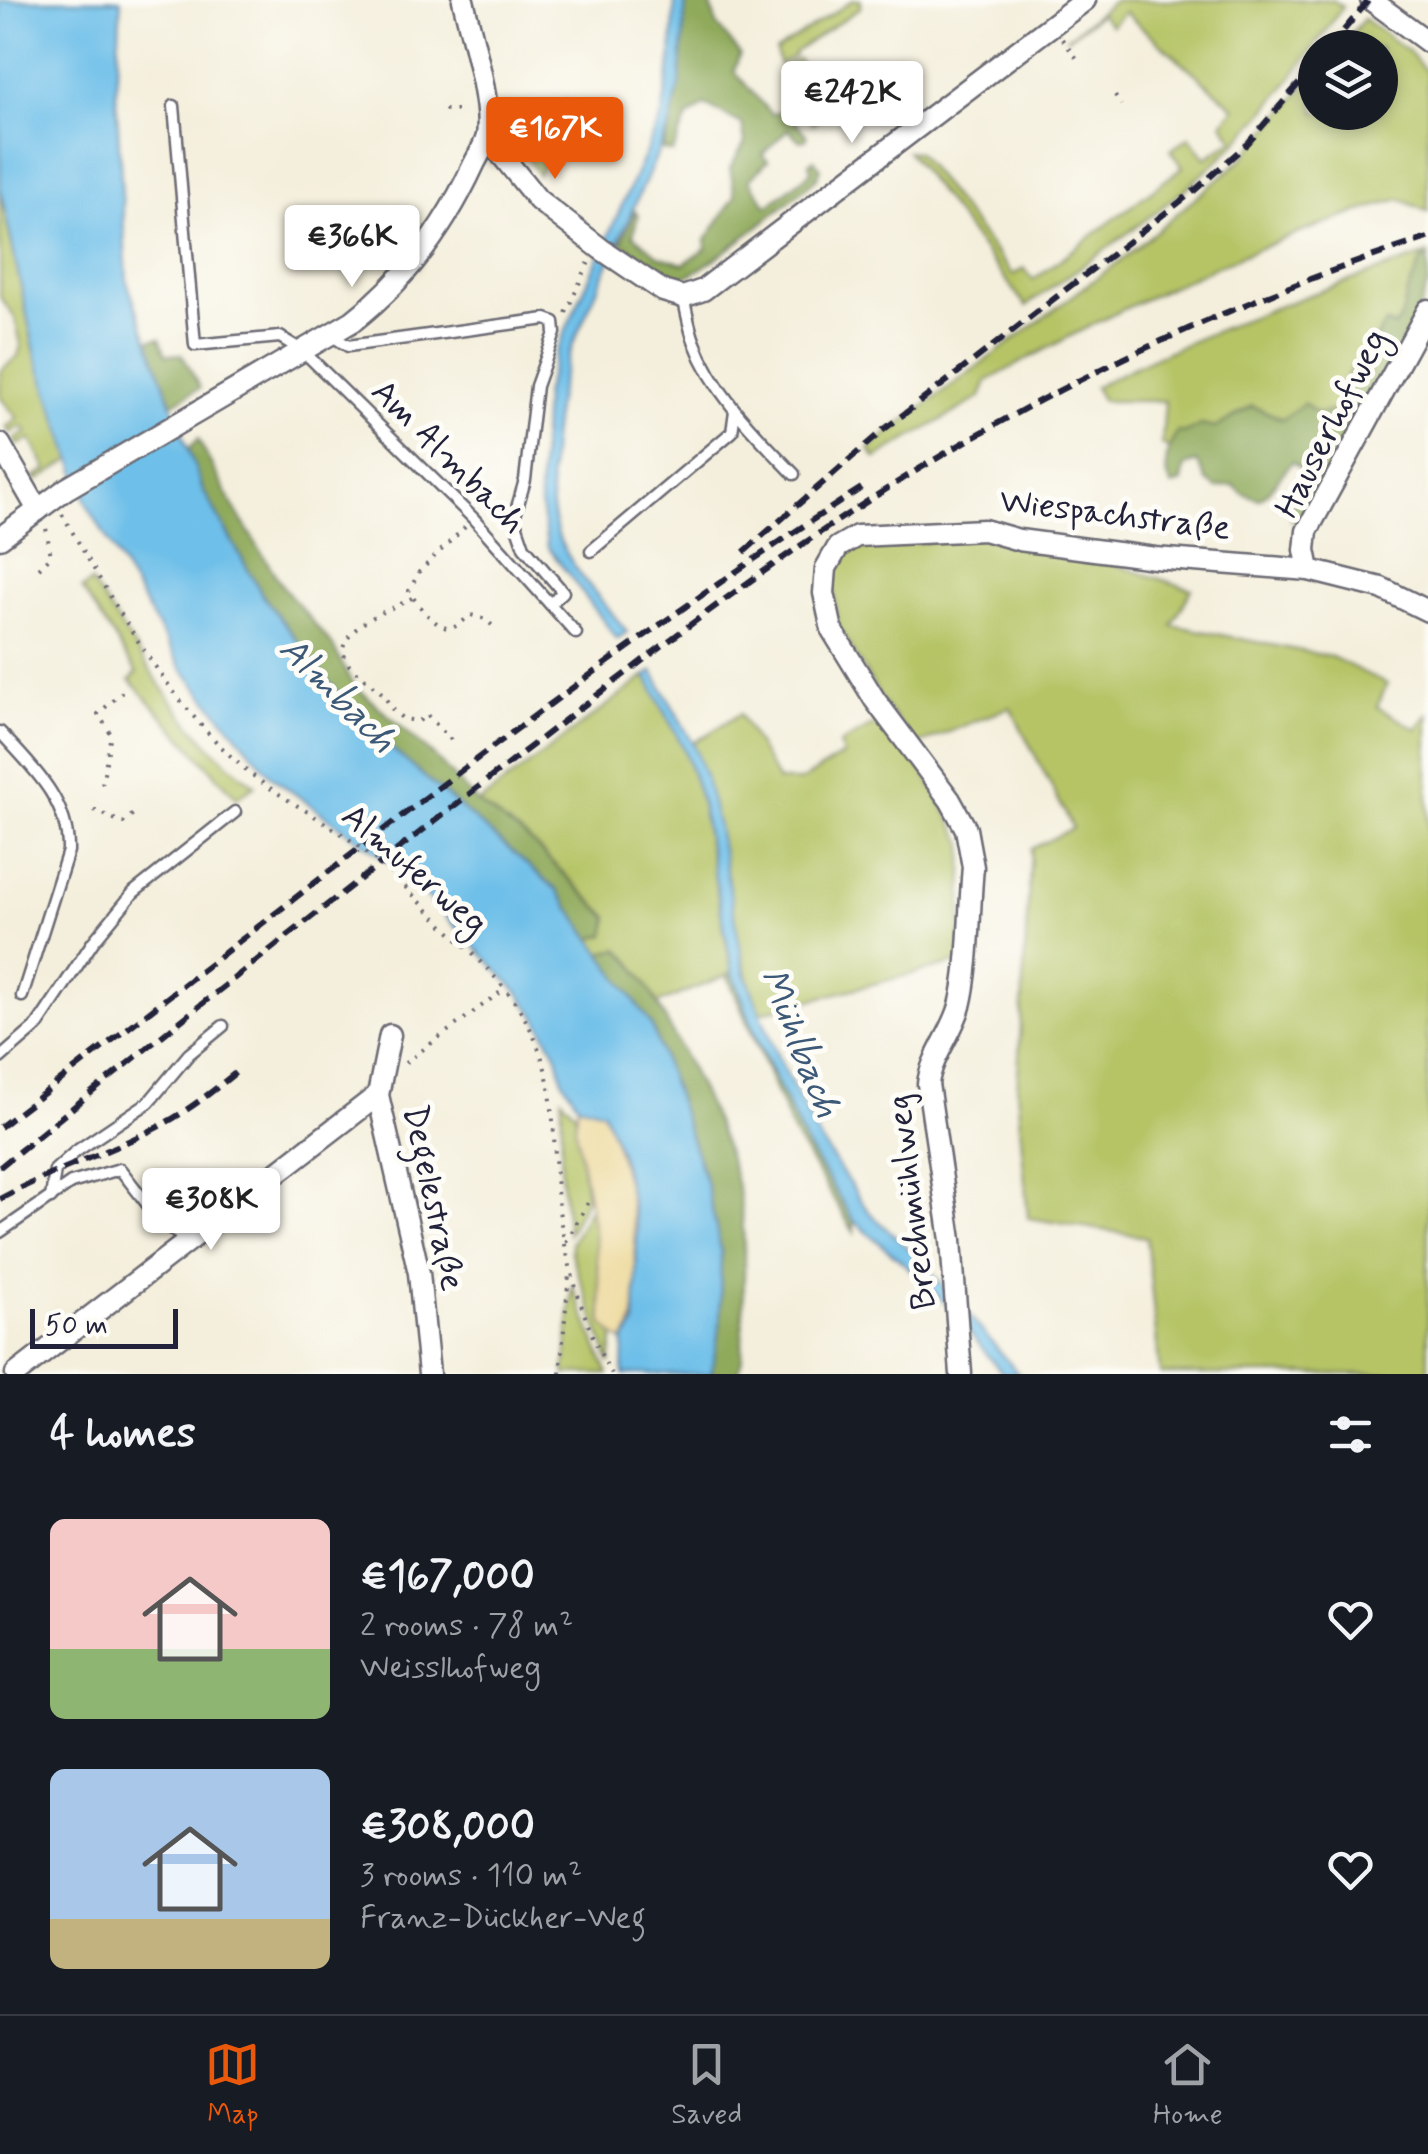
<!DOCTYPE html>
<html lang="en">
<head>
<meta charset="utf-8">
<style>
	body { margin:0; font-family:Mynerve,sans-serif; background:#242831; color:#f1f3f6; height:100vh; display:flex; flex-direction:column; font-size:38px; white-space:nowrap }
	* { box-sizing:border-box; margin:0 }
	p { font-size:32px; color:#9ea1a6 }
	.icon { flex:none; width:55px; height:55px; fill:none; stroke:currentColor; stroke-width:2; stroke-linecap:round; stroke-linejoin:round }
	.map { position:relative; height:1374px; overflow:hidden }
	.details { display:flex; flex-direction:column; background:#171b24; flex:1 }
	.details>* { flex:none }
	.controls { position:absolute; left:1298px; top:30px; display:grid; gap:20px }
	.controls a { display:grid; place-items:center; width:100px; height:100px; border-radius:50%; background:#171b24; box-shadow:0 5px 15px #0003; font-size:50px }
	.scale { position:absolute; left:30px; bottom:25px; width:148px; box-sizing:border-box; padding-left:10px; border:5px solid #22223b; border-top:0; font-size:28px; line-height:35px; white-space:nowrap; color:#22223b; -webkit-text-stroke:8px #fdfcf7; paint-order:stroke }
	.price { position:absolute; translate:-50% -85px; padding:0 22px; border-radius:10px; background:#fff; color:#222; font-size:32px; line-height:65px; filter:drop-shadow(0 2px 5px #0008) }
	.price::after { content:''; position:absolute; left:50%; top:60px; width:30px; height:22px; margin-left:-15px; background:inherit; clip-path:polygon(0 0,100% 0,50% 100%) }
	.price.selected { background:#ea580c; color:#fff }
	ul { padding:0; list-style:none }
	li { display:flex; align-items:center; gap:30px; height:250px; padding:0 50px }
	li span { display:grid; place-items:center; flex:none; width:280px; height:200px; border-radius:15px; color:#555 }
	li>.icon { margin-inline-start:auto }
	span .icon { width:120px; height:120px; fill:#fffc; stroke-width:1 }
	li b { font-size:42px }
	h2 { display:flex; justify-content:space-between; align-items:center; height:120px; padding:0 50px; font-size:42px }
	.dock { display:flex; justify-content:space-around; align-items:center; height:140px; border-top:2px solid #363941; background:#171b24; font-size:28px; color:#9ea1a6 }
	.dock a { display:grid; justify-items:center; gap:5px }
	.dock .selected { color:#ea580c }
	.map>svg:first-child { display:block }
</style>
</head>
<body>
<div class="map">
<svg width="1428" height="1374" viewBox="0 0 1428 1374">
	<rect width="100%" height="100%" fill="#fdfcf7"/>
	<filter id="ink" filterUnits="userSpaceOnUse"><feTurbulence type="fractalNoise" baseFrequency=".01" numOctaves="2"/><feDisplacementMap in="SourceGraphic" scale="20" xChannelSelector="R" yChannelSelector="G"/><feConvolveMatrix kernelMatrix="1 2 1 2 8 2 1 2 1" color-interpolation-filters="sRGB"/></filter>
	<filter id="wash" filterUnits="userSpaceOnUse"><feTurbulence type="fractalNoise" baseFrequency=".0048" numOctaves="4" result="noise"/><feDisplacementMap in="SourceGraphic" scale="40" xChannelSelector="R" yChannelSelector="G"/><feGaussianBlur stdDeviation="2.25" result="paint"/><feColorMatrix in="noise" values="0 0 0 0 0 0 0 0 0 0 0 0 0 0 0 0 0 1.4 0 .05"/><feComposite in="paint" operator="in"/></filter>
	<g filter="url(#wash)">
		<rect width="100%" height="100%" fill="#f4efdc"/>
		<!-- green -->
		<g fill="#b6c466" stroke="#6c7350" stroke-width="2.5">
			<path d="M853,0H861L860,8L794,53L795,56L779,64L776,51Z"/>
			<path d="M1115,0H1333L1343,7C1308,54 1275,105 1233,146C1172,206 1096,255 1026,306L907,151L917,152L1013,275L1024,268L1033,280L1183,167L1171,150L1189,137L1206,158L1234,139L1222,123L1235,108L1124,12L1111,26L1100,14L1066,39Z"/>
			<path d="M1364,19L1409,52L1428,73V212L1400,199C1254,243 1120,307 987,381L981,397L876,458L869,449L888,433L1125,257L1242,159L1315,75V112H1380V48L1339,47Z"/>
			<path d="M798,59L824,96L821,117L813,124L785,91L780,68Z"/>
			<path d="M567,101L572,104L538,175L514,136Z"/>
			<path d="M0,188L36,357L72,459L37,481L34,478L47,469L30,439L17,445L14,440L27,432L22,426L10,433L6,427L18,419L0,397V371L18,356L21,345L15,318L0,297Z"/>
			<path d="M1428,254V258L1422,259L1417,278L1407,293L1404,315L1394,327L1374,342L1369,359L1340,389L1335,411L1283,419L1252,406L1215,429L1201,425L1186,433L1177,432L1168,449L1162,444L1165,401H1102L1094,387C1201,332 1314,292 1428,254Z"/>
			<path d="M982,537L1094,558L1192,589L1172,625L1332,657L1387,684L1377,707L1417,729L1428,714V1374H1160L1146,1237L1028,1218L1017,1091L1031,849L1073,828L1010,707L917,745L885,705L838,626L831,567L851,548Z"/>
			<path d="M91,582C140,652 184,735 255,785L237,798L130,680L137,673L82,589Z"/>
			<path d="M646,676L684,749L700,798L732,973L657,1004L629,959L619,949L600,953L591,939L605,935L609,917L528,839L478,803Z"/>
			<path d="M740,714L778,781H801L843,755L840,744L884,719L921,767L964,843L960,962L759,1013C728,925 725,830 693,743Z"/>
			<path d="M562,1098L575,1112L586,1198L568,1234L561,1173Z"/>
			<path d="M589,1209L594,1230L603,1323L614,1336L610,1363L571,1253V1243Z"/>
			<path d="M572,1285L608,1374H565Z"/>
		</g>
		<!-- forest -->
		<g fill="#90aa5b" stroke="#59664b" stroke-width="2.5">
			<path d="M686,0H709L717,25L740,54L734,71L771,114L787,111L807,136L806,140L800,141L788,129L762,155L768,161L749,180L767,206L811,172L809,163L814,159L821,169L817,178C796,195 702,275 683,277C663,279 637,253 621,243L635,211L638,216L633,235L659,256L683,264L706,249V240L735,196L730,168L745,143L742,124L705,105L687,118L673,152L662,150L670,128Z"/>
			<path d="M1428,258V284L1418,314L1304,521L1291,520C1291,500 1300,488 1302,469L1292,462L1266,494L1259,499L1242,493L1233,485L1216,488L1207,481L1197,462L1185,466L1182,482L1172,486C1161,467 1167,451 1177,432L1186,433L1201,425L1215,428L1252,406L1283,419L1304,403L1317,414L1335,411L1340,389L1352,366L1369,359L1374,342L1385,323L1395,327C1403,316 1403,310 1406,297C1409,287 1418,269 1422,259Z"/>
			<path d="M160,338L166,355L182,354L200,388L172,404L148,340Z"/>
			<path d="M198,439L234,508L281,584L333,646L352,683L435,757L478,803L528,839L609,918L605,935L591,939L557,890L359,722L263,596L203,490L188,450Z"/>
			<path d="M619,949C644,973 660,1009 676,1040C700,1088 726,1137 738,1190C749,1239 742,1309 742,1360L738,1374H711L720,1325L721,1251L706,1182L651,1024L600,953Z"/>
			<path d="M732,973L758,1042L806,1144L854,1221V1232L794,1135L727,975Z"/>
		</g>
		<!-- sand -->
		<path fill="#eeda9e" stroke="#887e6c" stroke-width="2.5" d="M578,1104L603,1110C627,1169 637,1218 636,1281C635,1304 637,1322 624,1341L614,1336L603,1323L594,1230L575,1126Z"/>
		<!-- water -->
		<g fill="#6ebfe9" stroke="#487092" stroke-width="2.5">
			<path d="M0,0H121L116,91L127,282L203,490L263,596L359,721L557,890L651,1024L706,1182L721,1251L720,1325L711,1374H623L624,1341L635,1325L637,1229L621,1155L603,1111L578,1104L563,1081L557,1056L537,1018L520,994L402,871L273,778L182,669L88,506L36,357L0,188Z"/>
			<path d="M675,0H686L680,83L669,128L572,346C554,396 539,495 562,545C578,576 606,604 627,632L617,639L547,546L539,494L544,395L556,352L662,116L671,59Z"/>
			<path d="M653,671L693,743L706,779L718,827L745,973L777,1055L821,1141L868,1211L923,1262L1019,1374H1003L948,1306L915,1273L854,1221L806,1144L758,1042L733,973L700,798L684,749L646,676Z"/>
		</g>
	</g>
	<g filter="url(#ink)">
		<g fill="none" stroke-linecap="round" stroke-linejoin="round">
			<defs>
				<g id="lane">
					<path d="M174,106L195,345L280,337L303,351L473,518L576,633"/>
					<path d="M683,297C687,312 689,329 695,343C714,395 757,435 794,474"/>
					<path d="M331,335L348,346L546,319L554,322L555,333L536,386L525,480L514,518L524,547L563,592L550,604"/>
					<path d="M591,551L732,432L735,411"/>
					<path d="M0,732C32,767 69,800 68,851L22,996"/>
					<path d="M0,1058L37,1026L93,942L134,892L235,812"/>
					<path d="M51,1198L55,1170L75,1152L149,1102L189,1054L223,1026"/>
					<path d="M0,1232L71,1183L120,1169L155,1214L186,1241"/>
				</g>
				<g id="street">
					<path d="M1371,0L1428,42"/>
					<path d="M487,137L538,200L601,249L663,291L683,297L703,290L1085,0"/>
					<path d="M0,444L38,510"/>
					<path d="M0,538L66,489L353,321C406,280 446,225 474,164C478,156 485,145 487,136C492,104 471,34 463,0"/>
					<path d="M1309,570L1305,550L1307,531L1428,310"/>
					<path d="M390,1035L378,1095L419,1273L429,1374"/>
					<path d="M16,1374L378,1095"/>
					<path d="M961,1374L951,1240L928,1084C931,1057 952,1034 960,1006C970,966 969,908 973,867L966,829L950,800L875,700L832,630L824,593L826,568L838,547L857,536L984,530L1019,540L1155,558L1309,570L1381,588L1428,611"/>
				</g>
			</defs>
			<!-- lane casing -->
			<use href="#lane" stroke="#6c6a73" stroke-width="15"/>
			<!-- street casing -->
			<use href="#street" stroke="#6c6a73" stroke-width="25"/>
			<!-- path -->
			<g stroke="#6c6a73" stroke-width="4" stroke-dasharray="2.5 8" stroke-linecap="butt">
				<path d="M1062,39L1079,61"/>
				<path d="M1115,96L1121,105"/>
				<path d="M444,110H463"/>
				<path d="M566,313L589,262"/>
				<path d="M62,514C112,600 163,694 237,762C270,793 312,812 349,839C384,864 414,896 444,926C471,953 500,978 520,1010C560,1076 551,1130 558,1201C563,1251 585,1332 612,1374"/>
				<path d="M465,527L419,572L409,591C415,602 435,627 448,628C456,629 465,619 471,615L485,619L494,627"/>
				<path d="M39,568L51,556L46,528"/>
				<path d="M412,598C388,612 349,621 342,652L349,665L383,694L392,709L403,719L419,721L427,715L455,744"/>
				<path d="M102,784L111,734L98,714L127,688"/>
				<path d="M94,810L123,823L133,814"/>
				<path d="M405,1063L506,988"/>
				<path d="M566,1242L590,1199"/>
				<path d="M560,1374L569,1274"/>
			</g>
			<!-- lane -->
			<use href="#lane" stroke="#fff" stroke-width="10"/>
			<!-- street -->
			<use href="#street" stroke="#fff" stroke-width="20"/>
			<!-- rail -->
			<g stroke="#22223b" stroke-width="6" stroke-dasharray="15 8" stroke-linecap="butt">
				<path d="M1329,48L1369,0"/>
				<path d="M744,552L882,431L1194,191L1248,143L1315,65"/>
				<path d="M0,1127C284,909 562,681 863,487"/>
				<path d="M0,1167C160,1036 322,908 486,781C626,673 767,561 919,469C1079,372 1250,295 1428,238"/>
				<path d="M0,1199C49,1172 101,1155 150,1131C183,1115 212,1092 240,1069"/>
			</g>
		</g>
	</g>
	<g text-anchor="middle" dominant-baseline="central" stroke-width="10" stroke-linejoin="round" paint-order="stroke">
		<!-- street labels -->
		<g font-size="35" fill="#22223b" stroke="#fdfcf7">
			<text transform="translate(1332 424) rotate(-63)">Hauserhofweg</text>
			<text transform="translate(448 457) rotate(45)">Am Almbach</text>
			<text transform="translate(1115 515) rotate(7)">Wiespachstraße</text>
			<text transform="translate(414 870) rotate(41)">Almuferweg</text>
			<text transform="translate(433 1198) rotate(78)">Degelestraße</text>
			<text transform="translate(912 1202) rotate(-97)">Brechmühlweg</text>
		</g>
		<!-- water labels -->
		<g font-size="38" font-style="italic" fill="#3d5978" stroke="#fdfcf7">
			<text transform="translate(337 695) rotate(45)">Almbach</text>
			<text transform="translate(799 1043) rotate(68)">Mühlbach</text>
		</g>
	</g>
</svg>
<div class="controls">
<a><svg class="icon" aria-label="layers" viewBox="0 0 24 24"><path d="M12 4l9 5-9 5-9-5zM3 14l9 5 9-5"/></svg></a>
</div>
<div class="scale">50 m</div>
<b class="price" style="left:852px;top:146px">€242K</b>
<b class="price selected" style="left:555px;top:182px">€167K</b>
<b class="price" style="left:352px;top:290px">€366K</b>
<b class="price" style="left:211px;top:1253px">€308K</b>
</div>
<section class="details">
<h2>4 homes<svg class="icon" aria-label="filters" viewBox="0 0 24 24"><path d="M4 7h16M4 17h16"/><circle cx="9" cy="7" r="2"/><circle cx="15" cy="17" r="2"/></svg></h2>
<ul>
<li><span style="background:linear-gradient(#f6c9c9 65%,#8fb573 0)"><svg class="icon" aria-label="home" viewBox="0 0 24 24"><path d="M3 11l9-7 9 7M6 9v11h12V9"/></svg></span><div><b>€167,000</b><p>2 rooms · 78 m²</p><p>Weisslhofweg</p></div><svg class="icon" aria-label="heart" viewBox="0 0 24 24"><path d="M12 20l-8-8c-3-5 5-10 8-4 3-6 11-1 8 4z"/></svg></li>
<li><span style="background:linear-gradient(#a9c7e8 75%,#c2b280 0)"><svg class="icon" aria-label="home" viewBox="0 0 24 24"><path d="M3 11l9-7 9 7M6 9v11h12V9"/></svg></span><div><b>€308,000</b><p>3 rooms · 110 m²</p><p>Franz-Dückher-Weg</p></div><svg class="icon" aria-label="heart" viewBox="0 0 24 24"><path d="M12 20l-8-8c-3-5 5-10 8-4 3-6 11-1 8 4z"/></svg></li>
</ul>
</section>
<nav class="dock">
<a class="selected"><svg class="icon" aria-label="map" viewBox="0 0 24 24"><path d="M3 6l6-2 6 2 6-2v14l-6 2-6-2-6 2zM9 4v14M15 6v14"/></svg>Map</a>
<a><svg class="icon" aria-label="saved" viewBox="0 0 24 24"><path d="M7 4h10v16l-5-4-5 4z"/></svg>Saved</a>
<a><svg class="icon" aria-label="home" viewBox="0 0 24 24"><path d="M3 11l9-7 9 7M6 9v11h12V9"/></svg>Home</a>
</nav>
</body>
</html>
